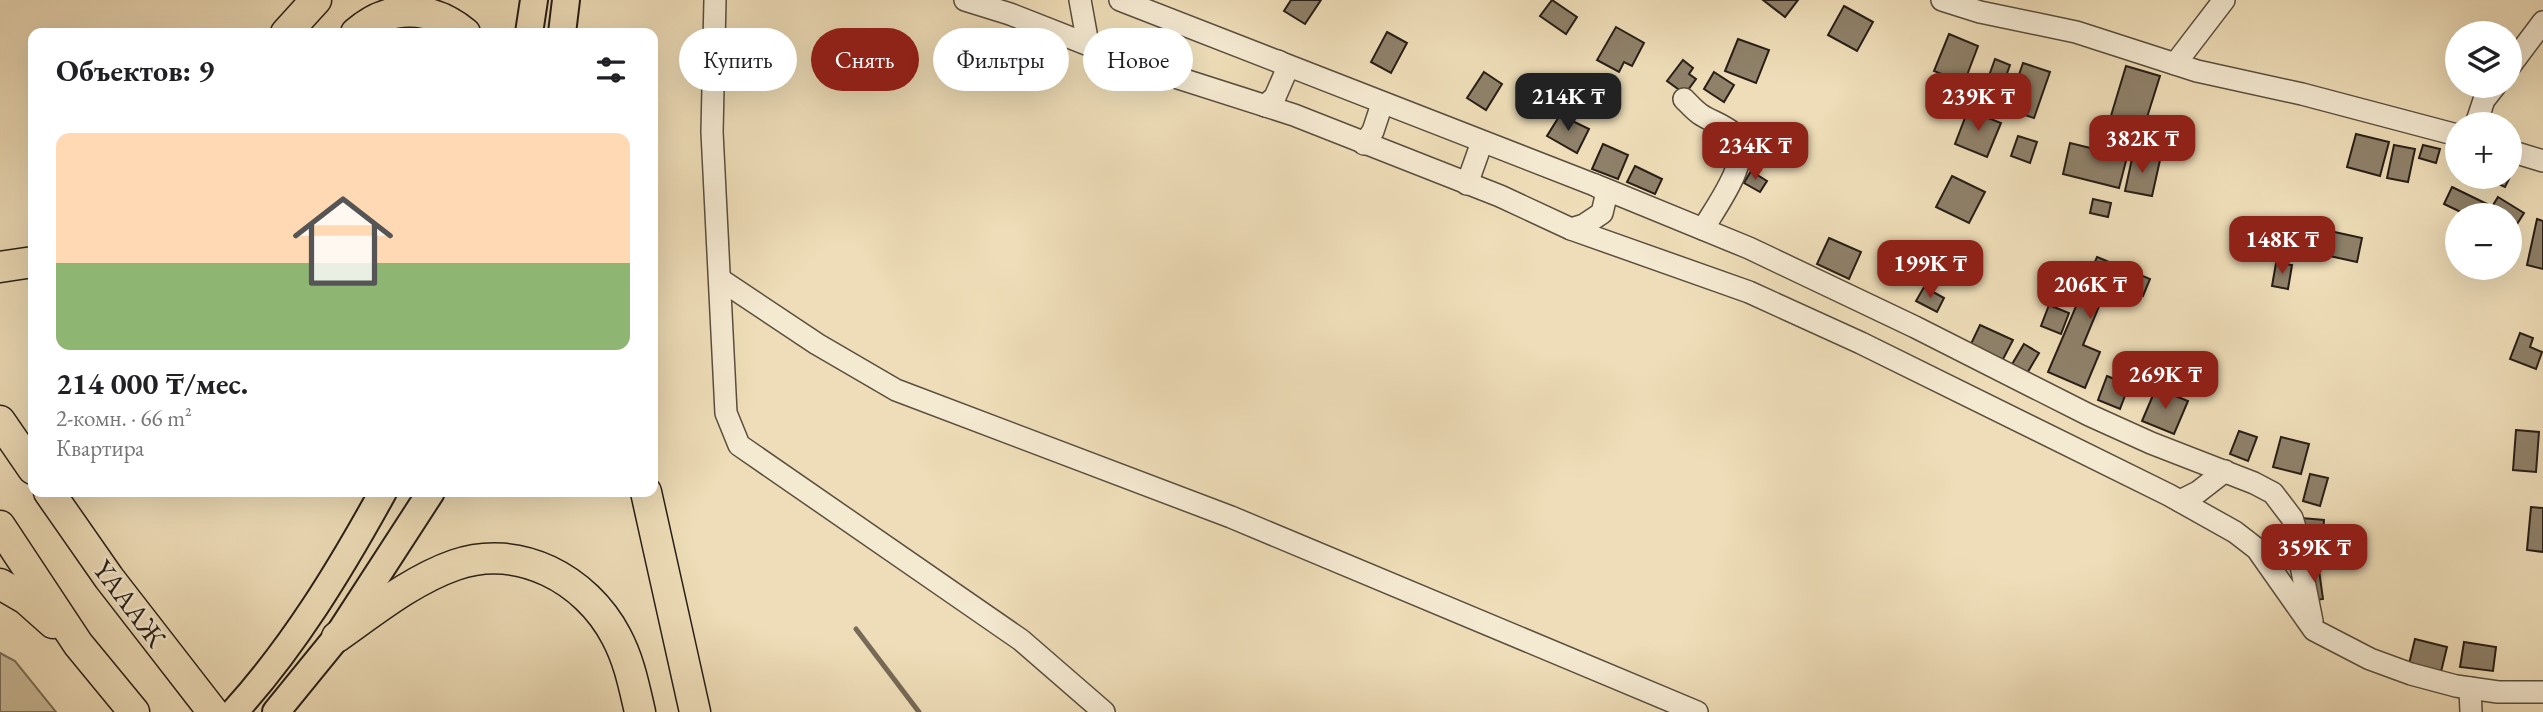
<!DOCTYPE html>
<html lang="ru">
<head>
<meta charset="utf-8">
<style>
	body { margin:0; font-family:"EB Garamond",serif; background:#f2f2f2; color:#202124; height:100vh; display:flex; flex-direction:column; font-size:26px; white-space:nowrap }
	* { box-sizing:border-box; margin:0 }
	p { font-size:23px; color:#757577 }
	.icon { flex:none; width:38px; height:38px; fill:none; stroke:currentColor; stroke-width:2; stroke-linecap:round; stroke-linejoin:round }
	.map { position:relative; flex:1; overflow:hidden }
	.panel { position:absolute; left:28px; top:28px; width:630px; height:469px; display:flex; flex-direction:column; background:#fff; border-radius:14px; box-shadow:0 7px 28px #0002 }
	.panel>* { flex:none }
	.banner { position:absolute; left:679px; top:28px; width:665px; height:63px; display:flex; gap:14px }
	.tools { position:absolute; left:2445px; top:21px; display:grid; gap:14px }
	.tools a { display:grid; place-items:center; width:77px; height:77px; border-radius:50%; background:#fff; box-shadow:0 7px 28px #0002; font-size:35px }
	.price { position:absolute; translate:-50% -60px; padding:0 16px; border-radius:14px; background:#8f2418; color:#fff; font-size:23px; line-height:46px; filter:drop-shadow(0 2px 4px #0008) }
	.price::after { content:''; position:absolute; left:50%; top:42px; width:21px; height:16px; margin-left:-10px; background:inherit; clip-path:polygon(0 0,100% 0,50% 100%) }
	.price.current { background:#222; color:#fff }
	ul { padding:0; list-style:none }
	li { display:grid; align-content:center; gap:14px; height:371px; padding:0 28px }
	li+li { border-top:2px solid #e0e0e0 }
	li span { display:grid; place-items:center; height:217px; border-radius:14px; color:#555 }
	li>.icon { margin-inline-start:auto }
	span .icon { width:126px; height:126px; fill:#fffc; stroke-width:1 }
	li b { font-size:30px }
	h2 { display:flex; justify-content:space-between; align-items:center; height:84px; padding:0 28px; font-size:30px }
	.tag { padding:0 24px; border-radius:32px; background:#fff; box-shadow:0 7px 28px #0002; font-size:24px; line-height:63px }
	.tag.current { background:#8f2418; color:#fff }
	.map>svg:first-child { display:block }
</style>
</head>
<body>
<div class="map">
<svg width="2543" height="712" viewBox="0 0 2543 712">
	<rect width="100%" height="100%" fill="#eeddb8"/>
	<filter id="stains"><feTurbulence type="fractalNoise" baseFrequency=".00286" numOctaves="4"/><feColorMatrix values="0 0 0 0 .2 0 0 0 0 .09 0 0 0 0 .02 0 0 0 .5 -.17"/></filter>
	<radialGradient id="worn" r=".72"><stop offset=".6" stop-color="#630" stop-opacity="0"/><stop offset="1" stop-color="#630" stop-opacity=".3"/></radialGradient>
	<!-- green -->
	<path fill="#ccbd9c" stroke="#7a6e59" stroke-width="2" d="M0,653L15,661L56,712H0Z"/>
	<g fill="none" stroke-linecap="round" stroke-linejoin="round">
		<!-- stream -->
		<path stroke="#776a56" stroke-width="5" d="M856,629L919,712"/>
	</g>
	<!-- building -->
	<g fill="#8f816a" stroke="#281e16" stroke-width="2">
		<path d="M1291,0H1321L1305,24L1284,11Z"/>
		<path d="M1552,0L1577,17L1566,34L1540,16Z"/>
		<path d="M1763,0H1798L1785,17Z"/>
		<path d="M1844,6L1873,22L1857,51L1828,35Z"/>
		<path d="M1616,27L1644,43L1632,66L1624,62L1619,72L1597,60Z"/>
		<path d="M1387,32L1407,43L1391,73L1371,62Z"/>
		<path d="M1949,34L1978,46L1964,83L1934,71Z"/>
		<path d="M1738,39L1769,50L1756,83L1725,71Z"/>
		<path d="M1995,59L2010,65L1997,101L2007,104L2002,118L1977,109Z"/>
		<path d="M1683,60L1693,68L1689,74L1696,79L1685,94L1667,81Z"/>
		<path d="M2023,63L2050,72L2034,118L2007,109Z"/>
		<path d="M2126,66L2160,76L2143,130L2110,119Z"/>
		<path d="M1484,72L1502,84L1486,110L1467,98Z"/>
		<path d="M1714,72L1734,85L1724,102L1704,89Z"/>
		<path d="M1968,110L2001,123L1987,157L1955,144Z"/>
		<path d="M1560,115L1589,129L1577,153L1547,136Z"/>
		<path d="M2356,134L2389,142L2380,176L2347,167Z"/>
		<path d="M2018,136L2037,142L2030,163L2011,156Z"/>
		<path d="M2070,143L2127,157L2119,188L2063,174Z"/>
		<path d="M1603,144L1628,155L1618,179L1592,169Z"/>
		<path d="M2394,145L2415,149L2408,182L2387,178Z"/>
		<path d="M2423,145L2440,149L2436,163L2419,158Z"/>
		<path d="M2133,154L2160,160L2152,196L2125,191Z"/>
		<path d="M1635,166L1662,179L1655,194L1627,182Z"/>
		<path d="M2510,167L2514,169L2505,187L2483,177H2510Z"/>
		<path d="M1751,171L1767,181L1760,192L1744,183Z"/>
		<path d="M1952,176L1985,192L1969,223L1936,207Z"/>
		<path d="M2452,187L2487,204L2481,215H2467L2444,204Z"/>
		<path d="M2498,197L2524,213L2510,235V215H2487Z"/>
		<path d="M2093,199L2111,203L2108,217L2090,213Z"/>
		<path d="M2537,219L2543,221V269L2527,265Z"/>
		<path d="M2330,231L2362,238L2357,262L2325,255Z"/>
		<path d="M1829,238L1861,252L1849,279L1817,264Z"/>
		<path d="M2097,257L2150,279L2143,296L2109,282L2083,345L2100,352L2085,388L2048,372Z"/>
		<path d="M2276,263L2292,265L2288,289L2272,286Z"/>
		<path d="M1924,287L1944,298L1937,312L1916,301Z"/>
		<path d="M2049,305L2069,313L2061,334L2041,326Z"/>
		<path d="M1980,325L2013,340L2001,363L1969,348Z"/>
		<path d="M2520,333L2533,338L2530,347L2542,352L2536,369L2510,359Z"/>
		<path d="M2024,344L2039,353L2026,375L2011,366Z"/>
		<path d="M2107,376L2129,385L2120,409L2098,400Z"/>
		<path d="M2156,388L2188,401L2174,434L2142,421Z"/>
		<path d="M2516,430L2539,432L2536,472L2513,470Z"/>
		<path d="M2239,431L2257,437L2248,461L2230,454Z"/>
		<path d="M2281,437L2309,444L2301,474L2273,467Z"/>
		<path d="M2310,474L2328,478L2320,506L2303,501Z"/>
		<path d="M2531,507L2543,508V552L2527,550Z"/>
		<path d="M2301,518L2324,520L2322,546L2300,545Z"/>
		<path d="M2315,566V571L2319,570L2323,599L2310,601L2306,567Z"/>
		<path d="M2415,639L2447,647L2440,676L2408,668Z"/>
		<path d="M2464,642L2496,647L2493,671L2460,667Z"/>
	</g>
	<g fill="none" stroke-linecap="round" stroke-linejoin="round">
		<defs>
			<g id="minor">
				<path d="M715,0L712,132L726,413L739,445L1021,640L1104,712"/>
				<path d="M965,0L1010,14L1150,69L1294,115L1500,196L1571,229L1749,292L1861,343L2169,495L2235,532L2257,549L2314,630L2370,659L2411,674L2456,686L2498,692H2543"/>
				<path d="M1080,0L1088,44"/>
				<path d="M1120,0L1605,189L1749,248L1915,327L2089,415L2151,443L2254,483L2273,493L2292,518L2298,537L2299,556L2312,621"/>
				<path d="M1942,0L1980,12L2076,32L2197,71L2302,94L2457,135"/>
				<path d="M2175,64L2224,0"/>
				<path d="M2510,66L2543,22"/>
				<path d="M1684,99C1689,104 1694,110 1700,114C1710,121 1722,124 1733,133C1757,153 1715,208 1703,229"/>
				<path d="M1265,106L1275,97L1288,67L1278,61"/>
				<path d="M2476,124L2484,100L2495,86"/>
				<path d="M1364,144L1373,131L1382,104L1377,101"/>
				<path d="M2510,151L2543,161"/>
				<path d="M1467,184L1482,142"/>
				<path d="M1571,229L1584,225L1602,213L1607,192L1595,185"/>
				<path d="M721,280L817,344L896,390L1231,517L1697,712"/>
				<path d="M2180,501L2198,492L2225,471"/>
				<path d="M2470,688L2471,712"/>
			</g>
			<g id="major">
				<path d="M529,33L534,0"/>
				<path d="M562,33L566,0"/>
				<path d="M234,712C294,646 340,570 383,492"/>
				<path d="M276,712L337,637L431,492"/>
			</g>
			<g id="highway">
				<path d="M286,33L316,0"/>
				<path d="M356,33C389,4 431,5 465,33"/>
				<path d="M0,267L33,262"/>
				<path d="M0,421L33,469"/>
				<path d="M49,492L109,578L213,712"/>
				<path d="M646,492L695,712"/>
				<path d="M0,526L78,644L134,712"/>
				<path d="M0,584L26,599L53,623"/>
				<path d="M337,637C374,611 412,580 455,565C519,543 586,579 616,636C629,660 634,686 640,712"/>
			</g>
		</defs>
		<!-- minor casing -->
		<use href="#minor" stroke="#5a4e3e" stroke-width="24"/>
		<!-- major casing -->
		<use href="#major" stroke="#281e16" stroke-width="30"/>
		<!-- highway casing -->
		<use href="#highway" stroke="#281e16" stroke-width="33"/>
		<!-- minor -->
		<use href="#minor" stroke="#f4e9d1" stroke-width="21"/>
		<!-- major -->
		<use href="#major" stroke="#eeddb8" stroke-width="26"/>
		<!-- highway -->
		<use href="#highway" stroke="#eeddb8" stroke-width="30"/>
	</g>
	<g text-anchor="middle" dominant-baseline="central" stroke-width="5" stroke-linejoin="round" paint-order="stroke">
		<!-- street labels -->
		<g font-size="28" fill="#281e16" stroke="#f4e9d1">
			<text transform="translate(130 603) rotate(53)">ҮАААЖ</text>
		</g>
	</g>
	<rect width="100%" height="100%" filter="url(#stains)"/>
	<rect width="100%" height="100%" fill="url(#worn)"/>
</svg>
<div class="tools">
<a><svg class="icon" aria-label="layers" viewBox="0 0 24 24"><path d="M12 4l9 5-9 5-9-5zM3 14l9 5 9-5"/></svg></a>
<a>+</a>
<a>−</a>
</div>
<b class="price current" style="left:1568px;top:133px">214K ₸</b>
<b class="price" style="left:1978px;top:133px">239K ₸</b>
<b class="price" style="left:2142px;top:175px">382K ₸</b>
<b class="price" style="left:1755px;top:182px">234K ₸</b>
<b class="price" style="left:2282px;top:276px">148K ₸</b>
<b class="price" style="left:1930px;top:300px">199K ₸</b>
<b class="price" style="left:2090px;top:321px">206K ₸</b>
<b class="price" style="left:2165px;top:411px">269K ₸</b>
<b class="price" style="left:2314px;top:584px">359K ₸</b>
<div class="banner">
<a class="tag">Купить</a>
<a class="tag current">Снять</a>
<a class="tag">Фильтры</a>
<a class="tag">Новое</a>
</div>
<section class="panel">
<h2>Объектов: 9<svg class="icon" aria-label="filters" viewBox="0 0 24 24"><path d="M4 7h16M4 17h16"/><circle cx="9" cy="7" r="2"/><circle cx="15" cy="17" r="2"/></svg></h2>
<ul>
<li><span style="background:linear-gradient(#ffd9b3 60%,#8fb573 0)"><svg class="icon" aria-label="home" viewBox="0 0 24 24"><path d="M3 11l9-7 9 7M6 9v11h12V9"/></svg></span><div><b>214 000 ₸/мес.</b><p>2-комн. · 66 m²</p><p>Квартира</p></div></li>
</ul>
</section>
</div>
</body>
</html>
